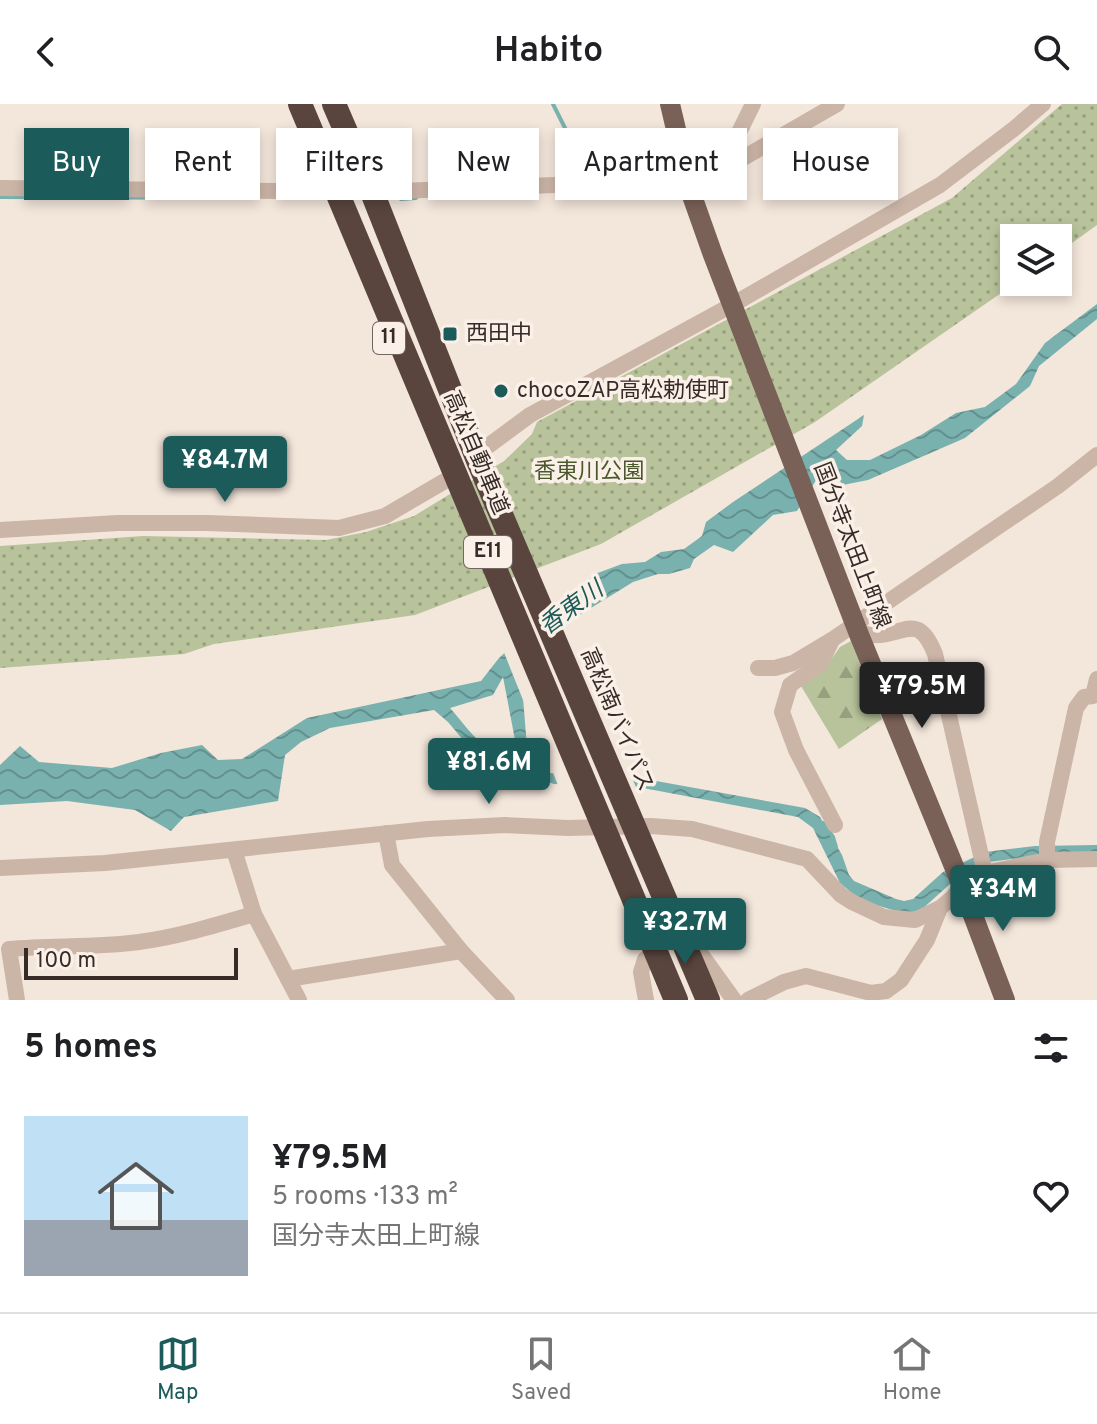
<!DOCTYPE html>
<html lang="en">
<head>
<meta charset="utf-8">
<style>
	body { margin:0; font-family:Overpass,"Noto Sans JP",sans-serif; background:#f2f2f2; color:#202124; height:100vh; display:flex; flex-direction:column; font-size:30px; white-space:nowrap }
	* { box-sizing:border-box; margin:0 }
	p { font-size:26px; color:#757577 }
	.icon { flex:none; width:44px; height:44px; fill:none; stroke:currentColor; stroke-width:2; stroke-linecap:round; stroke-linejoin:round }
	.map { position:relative; height:896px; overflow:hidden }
	.sheet { display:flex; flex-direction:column; background:#fff; flex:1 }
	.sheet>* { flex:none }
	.top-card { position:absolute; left:24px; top:24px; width:1050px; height:72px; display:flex; gap:16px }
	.tools { position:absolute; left:1000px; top:120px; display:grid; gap:16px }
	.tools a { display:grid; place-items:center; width:72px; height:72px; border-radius:0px; background:#fff; box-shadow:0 4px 12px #0003; font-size:40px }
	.scale { position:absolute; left:24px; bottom:20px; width:214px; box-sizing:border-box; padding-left:8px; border:4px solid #372b28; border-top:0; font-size:22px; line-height:28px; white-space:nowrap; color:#372b28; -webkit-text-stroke:6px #faf0e8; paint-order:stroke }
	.price { position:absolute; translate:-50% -68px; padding:0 18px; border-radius:8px; background:#1b5b5a; color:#fff; font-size:26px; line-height:52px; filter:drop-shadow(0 2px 4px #0008) }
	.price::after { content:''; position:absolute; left:50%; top:48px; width:24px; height:18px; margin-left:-12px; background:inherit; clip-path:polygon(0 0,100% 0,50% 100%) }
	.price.selected { background:#222; color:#fff }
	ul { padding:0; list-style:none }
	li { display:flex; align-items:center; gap:24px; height:200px; padding:0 24px }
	li span { display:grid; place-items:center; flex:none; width:224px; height:160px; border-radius:0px; color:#555 }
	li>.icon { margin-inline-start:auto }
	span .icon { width:96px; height:96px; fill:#fffc; stroke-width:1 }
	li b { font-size:34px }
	h2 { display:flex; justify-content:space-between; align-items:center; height:96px; padding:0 24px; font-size:34px }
	.chip { padding:0 28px; border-radius:0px; background:#fff; box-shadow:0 4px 12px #0003; font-size:28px; line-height:72px }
	.chip.selected { background:#1b5b5a; color:#fff }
	header { display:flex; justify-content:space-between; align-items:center; height:104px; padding:0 24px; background:#fff; font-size:36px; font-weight:600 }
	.tabs { display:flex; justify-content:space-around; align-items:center; height:112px; border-top:2px solid #e0e0e0; background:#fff; font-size:22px; color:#757577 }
	.tabs a { display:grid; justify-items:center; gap:4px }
	.tabs .selected { color:#1b5b5a }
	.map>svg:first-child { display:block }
</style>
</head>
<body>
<header><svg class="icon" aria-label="back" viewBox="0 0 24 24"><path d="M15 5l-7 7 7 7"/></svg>Habito<svg class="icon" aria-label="search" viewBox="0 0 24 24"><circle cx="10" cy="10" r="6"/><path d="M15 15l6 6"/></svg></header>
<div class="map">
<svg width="1097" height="896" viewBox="0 0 1097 896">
	<defs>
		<pattern id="forest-firs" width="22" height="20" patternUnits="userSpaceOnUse" patternTransform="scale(2)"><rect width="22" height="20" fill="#b8c39b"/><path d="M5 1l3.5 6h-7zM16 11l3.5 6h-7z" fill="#969f7e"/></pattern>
		<pattern id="park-dots" width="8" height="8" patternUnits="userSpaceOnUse" patternTransform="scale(2)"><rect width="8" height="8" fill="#b8c39b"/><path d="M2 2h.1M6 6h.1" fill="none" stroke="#969f7e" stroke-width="1.8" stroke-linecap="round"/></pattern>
		<pattern id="water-waves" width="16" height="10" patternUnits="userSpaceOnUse" patternTransform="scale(2)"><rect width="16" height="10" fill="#79b1af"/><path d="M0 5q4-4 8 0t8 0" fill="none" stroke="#64908e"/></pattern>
	</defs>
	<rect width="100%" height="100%" fill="#f3e6db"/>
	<!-- forest -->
	<path fill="url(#forest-firs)" d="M851,537L882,615L839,645L801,582L826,563L840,543Z"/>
	<!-- park -->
	<path fill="url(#park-dots)" d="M1062,0H1097V121L1058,149V134H1014V178H1017L815,318L601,440L415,511L214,540L184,550L0,564V442L143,432L326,436L366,428L414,412L504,357L532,330L537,318L952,94Z"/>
	<!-- water -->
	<path fill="url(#water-waves)" fill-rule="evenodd" d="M1097,200V215L1039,262L1030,282L965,334L868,376L843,381L831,366L823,365L797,407L773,411L733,448L714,441L694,455L690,464L669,470H658L633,478L565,520L520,556L528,656L548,669L634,673L805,704L820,713L842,751L849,771L854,777L896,795L904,797L913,795L943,768L985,748L1035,742L1097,741V751L1050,750L988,758L973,762L950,780L920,807L903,809L869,799L853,790L840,779L813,724L798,713L643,684L554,680L515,667L501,660L486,663L448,618L434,606L330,624L301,638L285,651L278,697L184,713L171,727L135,706L67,697L0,701V661L20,642L39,658L112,664L161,649L202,641L218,656L242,655L307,614L481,577L499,554L558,500L595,470L622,460L645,458L661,448L684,445L702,432L706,418L733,398L864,311L862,322L836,346L847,356H870L921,331L956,309L985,303L1016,280L1045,239ZM503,573L516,641L515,652C507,648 498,652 491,647C476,638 462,617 450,604L493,591Z"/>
	<!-- pier -->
	<g fill="#f3e6db">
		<path d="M557,496L568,523L524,558L527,606L503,546Z"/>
		<path d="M552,666L630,669L638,688L559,684Z"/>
	</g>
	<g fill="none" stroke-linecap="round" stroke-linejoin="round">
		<!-- stream -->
		<g stroke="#79b1af" stroke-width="4">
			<path d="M553,0L573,40L580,72"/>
			<path d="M0,93L233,94"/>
			<path d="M401,95L416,94"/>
			<path d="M823,719L833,733L836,743"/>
		</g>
		<!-- minor -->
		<g stroke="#cbb5a7" stroke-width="16">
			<path d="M720,67L753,0"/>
			<path d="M0,84L372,88L688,76L719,68L837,0"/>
			<path d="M476,351L530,311L732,201L940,81L1015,24L1043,0"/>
			<path d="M0,426L118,419H207L339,424L385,412L450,374"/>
			<path d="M858,528C862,529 867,530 871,531C903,534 917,505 935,550L985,769"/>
			<path d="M832,536L821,559L790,581L782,608L796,646L835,721"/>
			<path d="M758,564H775L793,559L833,535L1058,382L1097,351"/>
			<path d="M386,729L392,761L461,847L507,896"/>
			<path d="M234,746L254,810L299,896"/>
			<path d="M1047,756V738L1076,604L1084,593L1093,592L1097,575"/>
			<path d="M0,764L105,759L428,725L505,721L568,724L651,722L692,725L807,755L841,791L852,798L884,813L915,816L940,804L953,793L962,781L985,769L1047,756L1097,755"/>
			<path d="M690,835L734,896"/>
			<path d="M645,855L641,868L646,896"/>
			<path d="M288,875L461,847"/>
			<path d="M17,896L9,845C52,841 96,844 139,838C178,833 216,821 254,810"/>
			<path d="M748,896L784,878L806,872L871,889L886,887L901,876L927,836L940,804"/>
		</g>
		<!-- major -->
		<path stroke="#7a6158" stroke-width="20" d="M670,0L691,89L713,151L860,533L960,777L1005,896"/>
		<!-- highway -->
		<g stroke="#59453e" stroke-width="24">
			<path d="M300,0L676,896"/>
			<path d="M334,0L372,88L479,359L708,896"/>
		</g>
	</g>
	<!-- markers -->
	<g fill="#1b5b5a" stroke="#faf0e8" stroke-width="3">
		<rect x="442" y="222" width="16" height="16" rx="4"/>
		<circle cx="501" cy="287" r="8"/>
	</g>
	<g text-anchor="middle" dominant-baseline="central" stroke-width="7" stroke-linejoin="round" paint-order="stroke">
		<!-- shield labels -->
		<g fill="#faf0e8" stroke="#726662" stroke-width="2">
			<rect x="373" y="218" width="32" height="32" rx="6"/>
			<rect x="464" y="432" width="48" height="32" rx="6"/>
		</g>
		<g font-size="20" font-weight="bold" fill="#372b28">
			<text x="389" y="234">11</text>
			<text x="488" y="448">E11</text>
		</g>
		<!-- poi labels -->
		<g font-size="22" fill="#372b28" stroke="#faf0e8" text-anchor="start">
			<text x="466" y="230">西田中</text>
			<text x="517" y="287">chocoZAP高松勅使町</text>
		</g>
		<!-- street labels -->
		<g font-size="22" fill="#372b28" stroke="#faf0e8">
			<text transform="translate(475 349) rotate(67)">高松自動車道</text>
			<text transform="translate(851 442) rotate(69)">国分寺太田上町線</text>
			<text transform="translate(616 616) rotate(67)">高松南バイパス</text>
		</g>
		<!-- park labels -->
		<g font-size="22" fill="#4a572a" stroke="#faf0e8">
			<text x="589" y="368">香東川公園</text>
		</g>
		<!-- water labels -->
		<g font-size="24" font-style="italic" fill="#1b5b5a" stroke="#faf0e8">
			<text transform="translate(572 505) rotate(-36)">香東川</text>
		</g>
	</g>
</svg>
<div class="tools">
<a><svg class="icon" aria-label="layers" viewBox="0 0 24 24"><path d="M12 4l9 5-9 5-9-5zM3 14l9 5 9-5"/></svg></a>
</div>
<div class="scale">100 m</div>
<b class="price" style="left:225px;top:400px">¥84.7M</b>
<b class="price selected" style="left:922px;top:626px">¥79.5M</b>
<b class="price" style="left:489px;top:702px">¥81.6M</b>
<b class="price" style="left:1003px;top:829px">¥34M</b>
<b class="price" style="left:685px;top:862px">¥32.7M</b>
<div class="top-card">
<a class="chip selected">Buy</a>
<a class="chip">Rent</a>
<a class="chip">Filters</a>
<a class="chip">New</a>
<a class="chip">Apartment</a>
<a class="chip">House</a>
</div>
</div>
<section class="sheet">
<h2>5 homes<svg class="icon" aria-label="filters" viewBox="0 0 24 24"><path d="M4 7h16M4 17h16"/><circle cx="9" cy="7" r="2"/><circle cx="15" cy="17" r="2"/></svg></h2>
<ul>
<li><span style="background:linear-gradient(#bfe0f5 65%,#9aa5b1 0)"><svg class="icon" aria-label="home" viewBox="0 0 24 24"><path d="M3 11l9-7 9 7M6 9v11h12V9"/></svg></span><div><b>¥79.5M</b><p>5 rooms · 133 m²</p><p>国分寺太田上町線</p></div><svg class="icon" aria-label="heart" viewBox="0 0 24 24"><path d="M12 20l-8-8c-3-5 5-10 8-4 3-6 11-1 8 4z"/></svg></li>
</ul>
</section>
<nav class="tabs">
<a class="selected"><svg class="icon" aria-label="map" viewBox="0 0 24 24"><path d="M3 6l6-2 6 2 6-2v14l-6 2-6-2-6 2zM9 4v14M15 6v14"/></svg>Map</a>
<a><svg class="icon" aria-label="saved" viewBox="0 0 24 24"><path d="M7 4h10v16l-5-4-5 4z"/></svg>Saved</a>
<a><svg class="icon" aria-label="home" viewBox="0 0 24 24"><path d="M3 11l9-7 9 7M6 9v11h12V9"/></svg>Home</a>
</nav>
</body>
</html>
